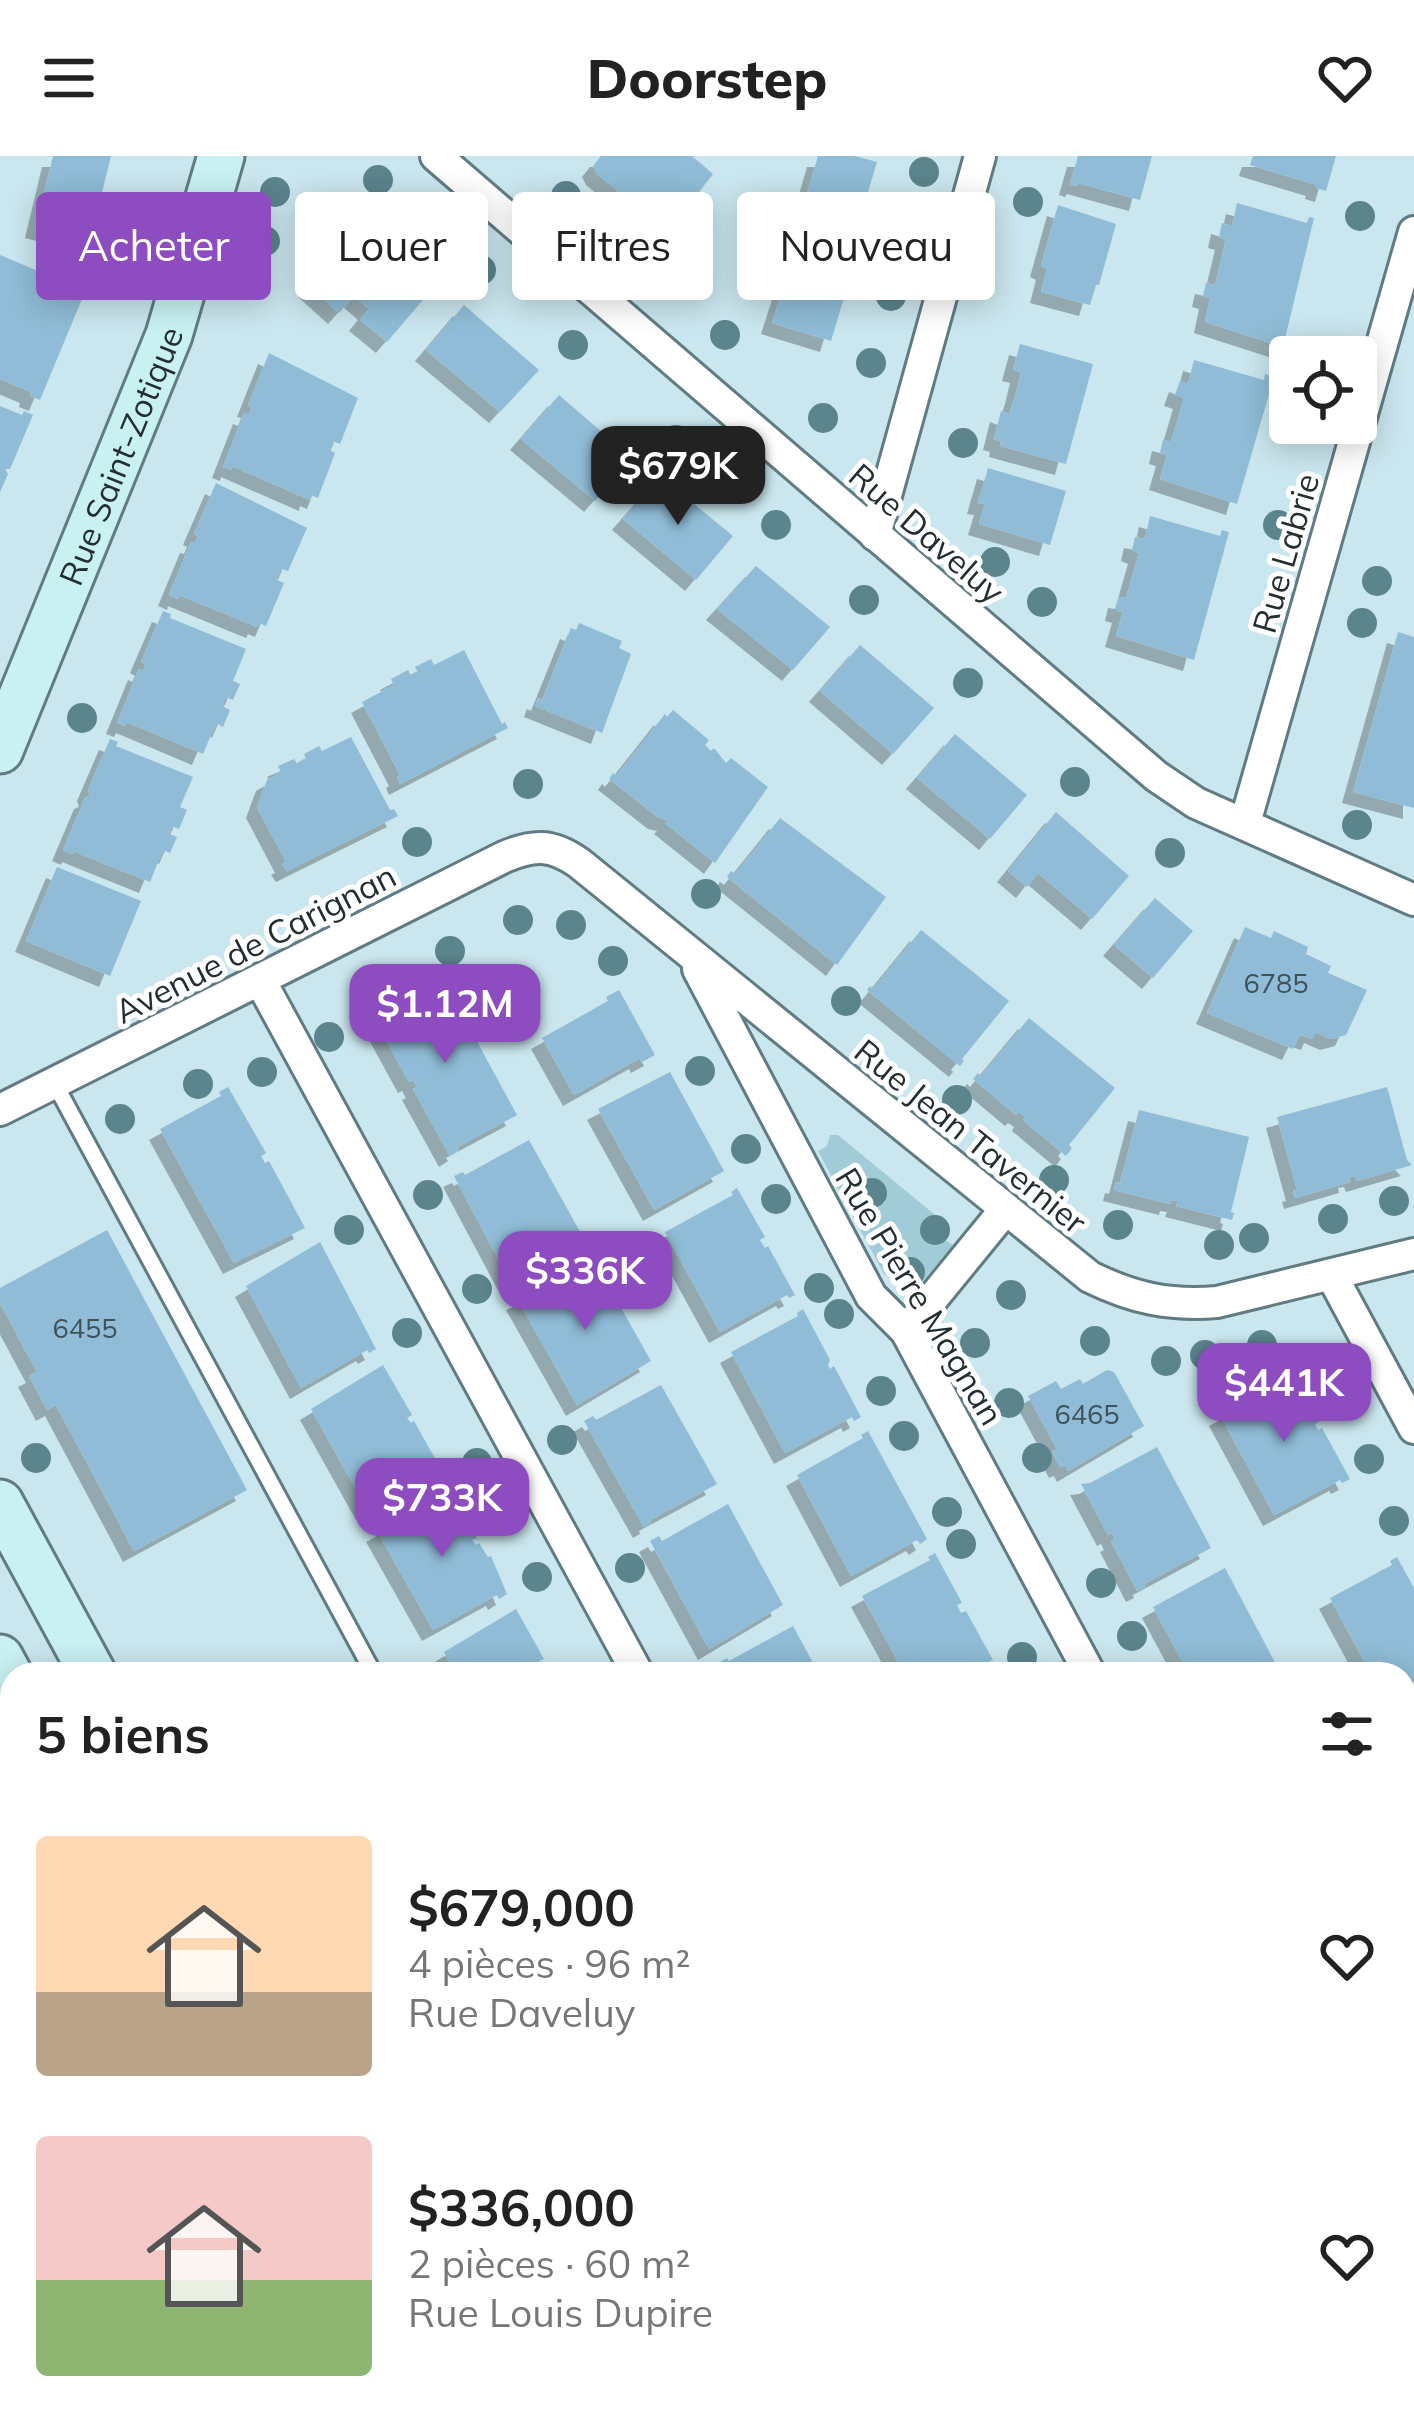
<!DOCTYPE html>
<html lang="fr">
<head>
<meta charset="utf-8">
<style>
	body { margin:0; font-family:Mulish,sans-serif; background:#f6f6f6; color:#222; height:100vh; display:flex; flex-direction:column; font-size:45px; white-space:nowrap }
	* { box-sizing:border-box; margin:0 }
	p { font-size:39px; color:#767676 }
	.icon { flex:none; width:66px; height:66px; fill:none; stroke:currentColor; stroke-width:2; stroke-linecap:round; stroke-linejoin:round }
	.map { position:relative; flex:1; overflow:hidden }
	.sheet { position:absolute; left:0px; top:1506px; width:1416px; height:771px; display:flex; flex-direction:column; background:#fff; border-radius:36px 36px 0 0; box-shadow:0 6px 30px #0003 }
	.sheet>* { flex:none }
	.hud { position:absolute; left:36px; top:36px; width:1344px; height:108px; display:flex; gap:24px }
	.fabs { position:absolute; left:1269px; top:180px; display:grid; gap:24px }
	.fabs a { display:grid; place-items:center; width:108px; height:108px; border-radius:12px; background:#fff; box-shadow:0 6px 30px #0003; font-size:60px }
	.price { position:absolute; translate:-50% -102px; padding:0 27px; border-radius:24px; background:#8e4cc1; color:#fff; font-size:39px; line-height:78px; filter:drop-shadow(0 3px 6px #0008) }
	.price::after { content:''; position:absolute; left:50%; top:72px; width:36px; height:27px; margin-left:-18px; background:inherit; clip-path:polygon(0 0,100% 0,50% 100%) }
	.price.selected { background:#222; color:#fff }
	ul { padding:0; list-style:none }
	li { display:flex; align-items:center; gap:36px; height:300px; padding:0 36px }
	li span { display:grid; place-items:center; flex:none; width:336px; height:240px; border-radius:12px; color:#555 }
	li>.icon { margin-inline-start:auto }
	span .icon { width:144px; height:144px; fill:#fffc; stroke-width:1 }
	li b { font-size:51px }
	h2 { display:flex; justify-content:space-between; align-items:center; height:144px; padding:0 36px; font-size:51px }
	.tag { padding:0 42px; border-radius:12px; background:#fff; box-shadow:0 6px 30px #0003; font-size:42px; line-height:108px }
	.tag.selected { background:#8e4cc1; color:#fff }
	header { display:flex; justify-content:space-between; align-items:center; height:156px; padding:0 36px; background:#fff; font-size:54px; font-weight:800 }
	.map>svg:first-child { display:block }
</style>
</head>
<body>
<header><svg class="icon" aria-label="menu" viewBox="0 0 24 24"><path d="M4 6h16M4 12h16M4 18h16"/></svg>Doorstep<svg class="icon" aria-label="heart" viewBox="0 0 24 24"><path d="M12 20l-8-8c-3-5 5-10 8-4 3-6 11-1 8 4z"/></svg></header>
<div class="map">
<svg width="1414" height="2275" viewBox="0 0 1414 2275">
	<defs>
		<filter id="shadow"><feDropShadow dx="-11" dy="11" stdDeviation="0" flood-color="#0004"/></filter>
	</defs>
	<rect width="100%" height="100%" fill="#cae6ee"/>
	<!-- green -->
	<path fill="#a1cbd7" d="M830,979H838L946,1068L945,1084L953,1089L922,1126L903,1130L884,1118L818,995L827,990Z"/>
	<!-- building -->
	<g fill="#90bcd7" filter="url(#shadow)">
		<path d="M53,0H111L90,85L36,71Z"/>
		<path d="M601,0H692L713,18L668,76L597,18L593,10Z"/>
		<path d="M818,0H855L877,6L849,99L794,83Z"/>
		<path d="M1078,0H1152L1140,44L1078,27L1076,30L1070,28Z"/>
		<path d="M1253,0H1336L1326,35L1316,32L1317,29L1250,9Z"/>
		<path d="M1237,47L1307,67L1309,61L1314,62L1283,191L1205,166L1210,142L1203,140L1206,127L1215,129L1226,83L1219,81L1222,67L1232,70Z"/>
		<path d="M1058,49L1116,68L1099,129H1096L1090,149L1041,136L1047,113L1041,110Z"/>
		<path d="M359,69L434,131L387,186L360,164L369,153L354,140L339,157L309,130Z"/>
		<path d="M0,99L76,131L78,128L87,131L40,244L30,240L31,236L0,223Z"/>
		<path d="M788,117L846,135L831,185L772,167Z"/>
		<path d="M464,149L539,214L500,256L426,194Z"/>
		<path d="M1020,188L1093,208L1066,308L1000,290L1001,285L994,283L1001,255L1009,258L1016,237L1021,216L1013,214Z"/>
		<path d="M269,197L358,242L340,288L333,285L330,294L335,297L318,342L311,339L310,344L232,310L231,314L223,311L244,257L249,259L252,251L248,250Z"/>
		<path d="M1194,204L1264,224L1265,218L1274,221L1237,348L1160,323L1167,299L1160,297L1163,284L1171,286L1184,242L1175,239L1180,225L1188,228Z"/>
		<path d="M559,239L632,302L595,345L521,283Z"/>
		<path d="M0,250L22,259L24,255L33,259L10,313H5L8,318L0,336Z"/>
		<path d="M988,312L1066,335L1050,389L979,368L985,348L978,347Z"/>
		<path d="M660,320L733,380L696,424L623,363Z"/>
		<path d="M216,327L307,372L288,415L282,413L279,418L277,424L284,427L266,470L259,467L257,471L179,439L178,443L169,439L191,386L195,387L198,380L194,378Z"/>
		<path d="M1150,360L1220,380L1222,374L1229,376L1194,504L1116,480L1123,456L1116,454L1119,441L1126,442L1139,397L1132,394L1135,381L1145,383Z"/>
		<path d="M756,410L830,471L793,514L717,453Z"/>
		<path d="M163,455L171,458L170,462L246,493L233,525L240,528L233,544L226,541L222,550L230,554L223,571L216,567L203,598L127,566L125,570L117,567L139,513L143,515L146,509L141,506Z"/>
		<path d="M579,467L622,485L619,492L631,498L602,577L535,550L538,542L542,544L571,472L576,474Z"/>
		<path d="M1398,476L1414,481V652L1353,636Z"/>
		<path d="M860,489L934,552L893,598L820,535Z"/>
		<path d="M464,494L502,568L505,566L508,572L400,628L397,621L400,619L362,546L394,529L391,523L408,514L411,520L418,516L415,511L431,503L434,509Z"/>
		<path d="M673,554L709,584L705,589L711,595L714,592L726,607L731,602L768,631L715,707L665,667L668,664L659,662L609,623L613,617L616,620L665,558L667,561Z"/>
		<path d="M955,578L1027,639L990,683L917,622Z"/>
		<path d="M351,581L390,654L394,653L398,660L287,715L282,708L286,706L257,651L267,624L281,616L278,610L294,603L297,608L306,603L304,598L319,590L322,595Z"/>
		<path d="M110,583L118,586L116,590L193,621L180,651L187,654L179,673L172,670L169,678L177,681L170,697L163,694L150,726L73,695L72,698L63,694L85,642L90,640L88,634Z"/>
		<path d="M1056,656L1129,720L1092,763L1038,717L1027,731L1008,715Z"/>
		<path d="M780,662L886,741L837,809L727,721L731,715L735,718Z"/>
		<path d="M57,711L141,745L110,820L26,785Z"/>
		<path d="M1155,742L1193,775L1153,822L1114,789Z"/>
		<path d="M1245,771L1271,782L1274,775L1308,791L1306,798L1331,810L1328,817L1367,834L1346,879L1331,883L1315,876L1312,883L1300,879L1293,893L1207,857Z"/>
		<path d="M921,774L1009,845L962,903L964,905L960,910L867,834L870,830L873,833Z"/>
		<path d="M444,825L517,959L457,991L459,994L450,1000L413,933L417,931L413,924L409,926L373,860Z"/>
		<path d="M619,834L655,899L642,906L640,902L574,939L542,882L608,845L606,841Z"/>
		<path d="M1029,862L1115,932L1069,989L1072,992L1066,1000L1023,964L1025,960L1019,956L1016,959L973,923L978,917L981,920Z"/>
		<path d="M670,916L724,1015L654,1054L598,953Z"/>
		<path d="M228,931L266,997L261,1000L265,1007L269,1005L305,1072L234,1107L160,973L221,940L219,936Z"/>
		<path d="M1387,931L1407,1004L1412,1009L1357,1025L1355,1020L1349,1021L1350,1026L1295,1042L1293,1035L1297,1034L1277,961Z"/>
		<path d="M1139,954L1249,981L1231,1056L1234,1057L1232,1064L1176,1050L1178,1045L1171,1044L1170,1048L1114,1034L1116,1026L1120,1027Z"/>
		<path d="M529,984L584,1083L511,1127L454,1020L463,1016L465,1019Z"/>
		<path d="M737,1032L765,1081L760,1084L765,1092L768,1090L795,1139L789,1142L787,1139L720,1176L665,1076L733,1039L731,1036Z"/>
		<path d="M107,1074L247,1334L134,1395L56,1249L47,1254L29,1220L37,1216L0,1147V1132Z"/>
		<path d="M320,1086L376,1193L369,1197L367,1194L301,1232L246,1130Z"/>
		<path d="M595,1106L651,1205L577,1249L517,1143L528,1138L530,1141Z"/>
		<path d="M803,1153L830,1204L828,1209L830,1213L834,1210L861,1261L854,1265L852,1261L785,1297L731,1196L798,1160L797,1157Z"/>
		<path d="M383,1209L412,1259L407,1262L411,1267L414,1265L442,1315L433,1320L431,1317L367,1353L311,1253Z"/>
		<path d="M1107,1214L1114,1216L1144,1270L1068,1315L1065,1309L1060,1311L1052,1296L1057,1293L1028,1240L1056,1225L1061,1233L1080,1223L1083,1228Z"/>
		<path d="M1292,1215L1319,1266L1315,1268L1318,1274L1322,1272L1350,1323L1342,1327L1340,1324L1274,1359L1220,1259L1287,1223L1285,1220Z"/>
		<path d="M661,1229L717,1328L650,1364L651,1367L644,1371L584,1265L593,1260L596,1264Z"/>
		<path d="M868,1275L927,1383L920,1388L917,1384L851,1420L797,1319L863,1282L861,1279Z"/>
		<path d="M1157,1291L1211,1392L1144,1428L1145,1431L1137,1435L1111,1385L1115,1383L1112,1377L1108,1379L1081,1328L1090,1327Z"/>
		<path d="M449,1331L473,1365L469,1367L477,1382L472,1384L476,1389L479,1387L488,1401L491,1400L507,1438L499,1443L497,1439L433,1474L377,1375L443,1338L442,1335Z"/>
		<path d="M728,1348L783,1449L709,1493L650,1385L659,1380L662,1385Z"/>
		<path d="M935,1397L962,1447L957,1449L961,1457L966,1455L993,1504L960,1518H905L862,1440L930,1404L928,1401Z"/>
		<path d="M1397,1401L1414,1432V1526L1404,1531V1518H1371L1330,1442L1392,1409L1390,1405Z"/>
		<path d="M1225,1412L1279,1514L1272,1518H1189L1153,1451Z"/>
		<path d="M516,1453L544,1503L539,1505L552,1518H456L444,1496Z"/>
		<path d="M793,1470L819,1518H723L718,1507L727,1502L729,1505Z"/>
		<path d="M1414,1782V1912L1405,1922L1404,1788Z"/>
		<path d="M0,1827L12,1852V2126L0,2101Z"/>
		<path d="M1414,2074V2174L1409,2177L1404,2170V2081Z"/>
		<path d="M78,2265H266L271,2275H83Z"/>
		<path d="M598,2265H693L698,2275H603Z"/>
		<path d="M849,2265H945L951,2275H854Z"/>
		<path d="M1134,2265H1222L1201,2275H1139Z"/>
	</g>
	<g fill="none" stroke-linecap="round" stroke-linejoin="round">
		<defs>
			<g id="lane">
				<path d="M55,928L374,1518"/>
				<path d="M0,2180L12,2204"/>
				<path d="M43,2265L48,2275"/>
				<path d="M777,2265L782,2275"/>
			</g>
			<g id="street">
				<path d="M436,0L1156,620L1196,647L1414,744"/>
				<path d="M875,379L980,0"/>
				<path d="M1245,667L1414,76"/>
				<path d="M698,813L871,1140L906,1175L1090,1518"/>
				<path d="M261,826L638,1518"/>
				<path d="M0,954L504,701C534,688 552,688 579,707L1090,1121C1133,1142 1169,1150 1217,1146L1414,1098"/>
				<path d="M1332,1120L1414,1272"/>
				<path d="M906,1175L1004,1055"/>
				<path d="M1043,2265L1048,2275"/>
			</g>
			<g id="secondary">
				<path id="s1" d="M0,594L169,179L221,0"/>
				<path d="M0,1347L93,1518"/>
				<path d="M0,1502L12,1524"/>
				<path d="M415,2265L420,2275"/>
				<path d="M498,2265L503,2275"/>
			</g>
		</defs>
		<!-- lane casing -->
		<use href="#lane" stroke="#617b83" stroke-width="21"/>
		<!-- street casing -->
		<use href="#street" stroke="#617b83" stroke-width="36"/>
		<!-- secondary casing -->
		<use href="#secondary" stroke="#617b83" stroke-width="51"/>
		<!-- lane -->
		<use href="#lane" stroke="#fff" stroke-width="15"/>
		<!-- street -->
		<use href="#street" stroke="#fff" stroke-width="30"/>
		<!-- secondary -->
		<use href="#secondary" stroke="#c9f1f2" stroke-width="45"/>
	</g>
	<!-- trees -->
	<g fill="#5b848d">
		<circle cx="924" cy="16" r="15"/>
		<circle cx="378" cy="24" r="15"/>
		<circle cx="275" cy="36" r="15"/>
		<circle cx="566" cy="40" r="15"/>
		<circle cx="1028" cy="46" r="15"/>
		<circle cx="1360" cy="60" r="15"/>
		<circle cx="265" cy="85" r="15"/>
		<circle cx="481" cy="114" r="15"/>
		<circle cx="891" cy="140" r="15"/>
		<circle cx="725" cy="179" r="15"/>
		<circle cx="573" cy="189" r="15"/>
		<circle cx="871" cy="207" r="15"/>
		<circle cx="823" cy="262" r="15"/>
		<circle cx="676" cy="284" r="15"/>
		<circle cx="963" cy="287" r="15"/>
		<circle cx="776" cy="369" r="15"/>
		<circle cx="1278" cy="369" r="15"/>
		<circle cx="995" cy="406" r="15"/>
		<circle cx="1377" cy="425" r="15"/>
		<circle cx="864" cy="444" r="15"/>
		<circle cx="1042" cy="446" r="15"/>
		<circle cx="1362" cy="467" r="15"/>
		<circle cx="968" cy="527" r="15"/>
		<circle cx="82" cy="562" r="15"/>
		<circle cx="1075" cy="626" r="15"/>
		<circle cx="528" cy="628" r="15"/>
		<circle cx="1357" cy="669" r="15"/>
		<circle cx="417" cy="686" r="15"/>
		<circle cx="1170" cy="697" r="15"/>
		<circle cx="706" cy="738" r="15"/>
		<circle cx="518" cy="764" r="15"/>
		<circle cx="571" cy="769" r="15"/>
		<circle cx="450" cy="795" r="15"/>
		<circle cx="613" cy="805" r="15"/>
		<circle cx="378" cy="830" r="15"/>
		<circle cx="846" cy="845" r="15"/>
		<circle cx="329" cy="881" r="15"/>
		<circle cx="700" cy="915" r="15"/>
		<circle cx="262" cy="916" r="15"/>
		<circle cx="198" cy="928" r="15"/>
		<circle cx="957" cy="944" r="15"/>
		<circle cx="120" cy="963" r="15"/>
		<circle cx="746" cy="993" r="15"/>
		<circle cx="1054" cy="1024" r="15"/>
		<circle cx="872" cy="1037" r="15"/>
		<circle cx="428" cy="1039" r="15"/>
		<circle cx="776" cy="1043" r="15"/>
		<circle cx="1394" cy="1045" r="15"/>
		<circle cx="1333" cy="1063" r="15"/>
		<circle cx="1118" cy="1069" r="15"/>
		<circle cx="349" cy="1074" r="15"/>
		<circle cx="935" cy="1074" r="15"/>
		<circle cx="1254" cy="1082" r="15"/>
		<circle cx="1219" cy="1089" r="15"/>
		<circle cx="910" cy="1116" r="15"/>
		<circle cx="819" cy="1132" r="15"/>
		<circle cx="477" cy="1133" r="15"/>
		<circle cx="1011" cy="1139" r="15"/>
		<circle cx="839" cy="1158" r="15"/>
		<circle cx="407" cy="1177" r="15"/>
		<circle cx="1095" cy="1185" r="15"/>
		<circle cx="975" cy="1187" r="15"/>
		<circle cx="1262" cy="1189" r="15"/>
		<circle cx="1205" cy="1199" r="15"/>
		<circle cx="1166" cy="1205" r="15"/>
		<circle cx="1322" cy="1216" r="15"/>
		<circle cx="881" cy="1235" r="15"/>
		<circle cx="1009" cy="1247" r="15"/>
		<circle cx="904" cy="1280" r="15"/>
		<circle cx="562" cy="1284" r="15"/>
		<circle cx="36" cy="1302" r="15"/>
		<circle cx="1037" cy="1302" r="15"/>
		<circle cx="1369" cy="1303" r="15"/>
		<circle cx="477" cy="1307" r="15"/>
		<circle cx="947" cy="1356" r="15"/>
		<circle cx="1394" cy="1365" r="15"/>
		<circle cx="961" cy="1388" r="15"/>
		<circle cx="630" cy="1412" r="15"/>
		<circle cx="537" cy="1421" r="15"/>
		<circle cx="1101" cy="1427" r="15"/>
		<circle cx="1132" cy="1480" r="15"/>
		<circle cx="1022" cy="1501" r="15"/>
	</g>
	<g text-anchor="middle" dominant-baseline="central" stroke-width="10" stroke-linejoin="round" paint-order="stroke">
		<!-- number labels -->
		<g font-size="27" fill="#3e525a">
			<text x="1276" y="827">6785</text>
			<text x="85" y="1172">6455</text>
			<text x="1087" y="1258">6465</text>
		</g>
		<!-- street labels -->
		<g font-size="33" fill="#232e31" stroke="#fff">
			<text stroke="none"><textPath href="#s1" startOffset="318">Rue Saint-Zotique</textPath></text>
			<text transform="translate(927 377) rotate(41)">Rue Daveluy</text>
			<text transform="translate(1285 397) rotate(-74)">Rue Labrie</text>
			<text transform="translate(255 787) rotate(-27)">Avenue de Carignan</text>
			<text transform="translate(971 980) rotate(39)">Rue Jean Tavernier</text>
			<text transform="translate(920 1140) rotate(59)">Rue Pierre Magnan</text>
		</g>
	</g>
</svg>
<div class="fabs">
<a><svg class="icon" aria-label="locate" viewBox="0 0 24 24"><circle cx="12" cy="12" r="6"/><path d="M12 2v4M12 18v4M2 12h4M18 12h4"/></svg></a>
</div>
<b class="price selected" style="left:678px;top:372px">$679K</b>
<b class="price" style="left:445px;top:910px">$1.12M</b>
<b class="price" style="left:585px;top:1177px">$336K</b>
<b class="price" style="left:1284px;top:1289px">$441K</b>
<b class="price" style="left:442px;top:1404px">$733K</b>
<div class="hud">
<a class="tag selected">Acheter</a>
<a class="tag">Louer</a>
<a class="tag">Filtres</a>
<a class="tag">Nouveau</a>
</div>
<section class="sheet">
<h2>5 biens<svg class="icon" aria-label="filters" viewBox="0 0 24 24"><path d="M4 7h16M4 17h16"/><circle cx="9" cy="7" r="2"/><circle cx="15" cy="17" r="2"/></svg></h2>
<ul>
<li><span style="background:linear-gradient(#ffd9b3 65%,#b9a48a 0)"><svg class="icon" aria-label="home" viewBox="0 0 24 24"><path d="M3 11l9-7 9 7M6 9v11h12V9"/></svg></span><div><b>$679,000</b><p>4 pièces · 96 m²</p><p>Rue Daveluy</p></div><svg class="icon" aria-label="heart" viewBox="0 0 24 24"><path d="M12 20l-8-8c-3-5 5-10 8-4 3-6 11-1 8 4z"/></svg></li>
<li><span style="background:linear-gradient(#f6c9c9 60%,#8fb573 0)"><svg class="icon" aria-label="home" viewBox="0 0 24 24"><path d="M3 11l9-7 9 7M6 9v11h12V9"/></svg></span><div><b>$336,000</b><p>2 pièces · 60 m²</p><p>Rue Louis Dupire</p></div><svg class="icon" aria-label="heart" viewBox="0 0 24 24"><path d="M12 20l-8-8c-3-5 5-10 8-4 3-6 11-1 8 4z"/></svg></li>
</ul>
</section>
</div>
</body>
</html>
